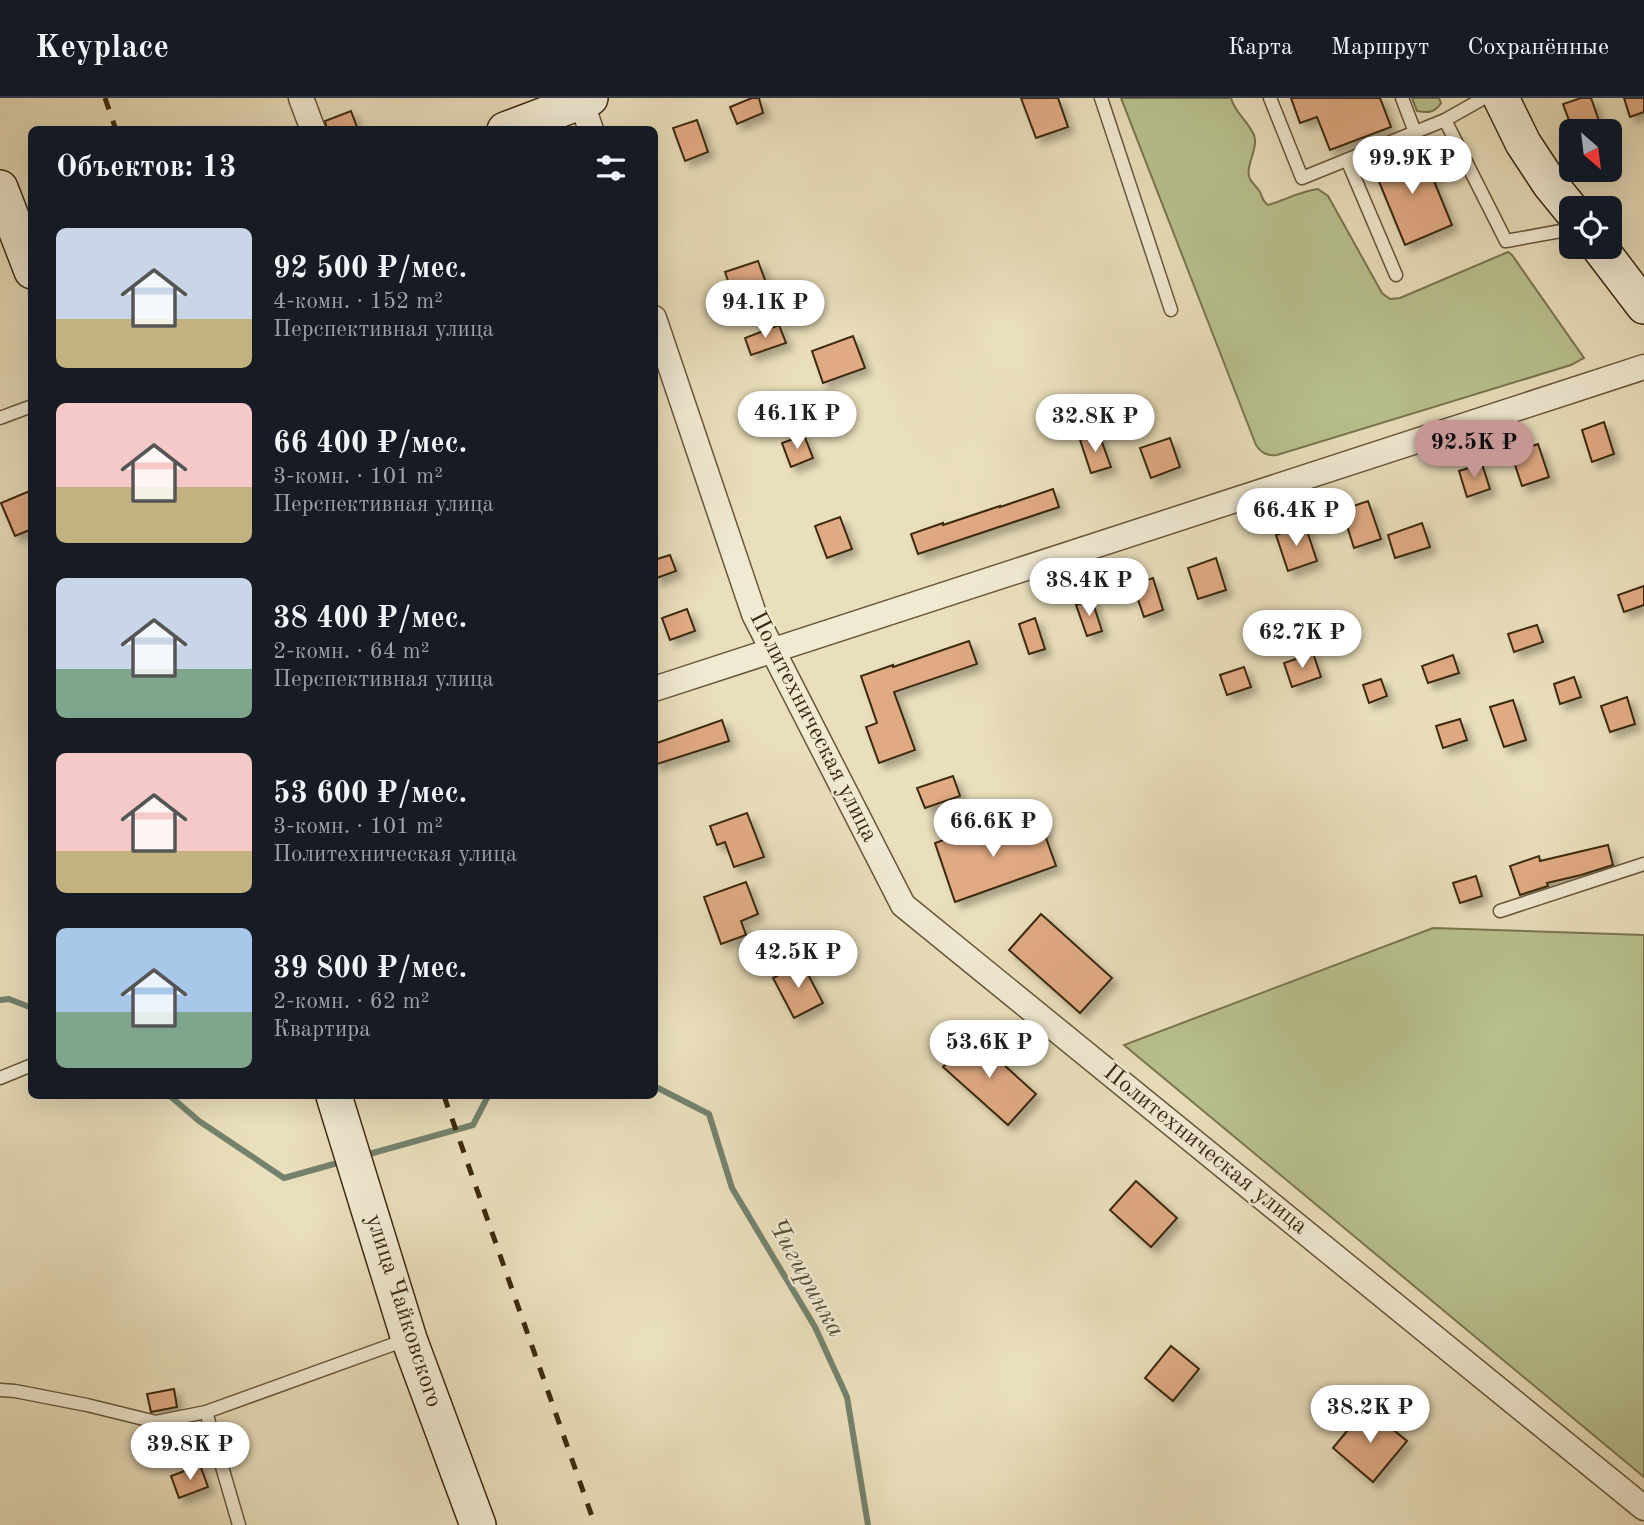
<!DOCTYPE html>
<html lang="ru">
<head>
<meta charset="utf-8">
<style>
	body { margin:0; font-family:"Old Standard TT",serif; background:#20242c; color:#f1f3f6; height:100vh; display:flex; flex-direction:column; font-size:26px; white-space:nowrap }
	* { box-sizing:border-box; margin:0 }
	p { font-size:23px; color:#9ea1a6 }
	.icon { flex:none; width:38px; height:38px; fill:none; stroke:currentColor; stroke-width:2; stroke-linecap:round; stroke-linejoin:round }
	.map { position:relative; flex:1; overflow:hidden }
	.side { position:absolute; left:28px; top:28px; width:630px; height:973px; display:flex; flex-direction:column; background:#171b24; border-radius:10px; box-shadow:0 7px 28px #0002 }
	.side>* { flex:none }
	.needle { width:46px; rotate:152deg }
	.fabs { position:absolute; left:1559px; top:21px; display:grid; gap:14px }
	.fabs a { display:grid; place-items:center; width:63px; height:63px; border-radius:10px; background:#171b24; box-shadow:0 7px 28px #0002; font-size:35px }
	.price { position:absolute; translate:-50% -60px; padding:0 16px; border-radius:24px; background:#fff; color:#222; font-size:23px; line-height:46px; filter:drop-shadow(0 2px 4px #0008) }
	.price::after { content:''; position:absolute; left:50%; top:42px; width:21px; height:16px; margin-left:-10px; background:inherit; clip-path:polygon(0 0,100% 0,50% 100%) }
	.price.active { background:#c59692; color:#111 }
	ul { padding:0; list-style:none }
	li { display:flex; align-items:center; gap:21px; height:175px; padding:0 28px }
	li span { display:grid; place-items:center; flex:none; width:196px; height:140px; border-radius:10px; color:#555 }
	li>.icon { margin-inline-start:auto }
	span .icon { width:84px; height:84px; fill:#fffc; stroke-width:1 }
	li b { font-size:30px }
	h2 { display:flex; justify-content:space-between; align-items:center; height:84px; padding:0 28px; font-size:30px }
	header { display:flex; align-items:center; gap:42px; box-sizing:border-box; height:98px; padding:0 35px; background:#171b24; border-bottom:2px solid #363941 }
	header strong { font-size:33px }
	nav { display:flex; gap:38px; margin-inline-start:auto; font-size:24px }
	.map>svg:first-child { display:block }
</style>
</head>
<body>
<header>
<strong>Keyplace</strong>
<nav><a>Карта</a><a>Маршрут</a><a>Сохранённые</a></nav>
</header>
<div class="map">
<svg width="1644" height="1427" viewBox="0 0 1644 1427">
	<defs>
		<filter id="shadow"><feDropShadow dx="6" dy="6" stdDeviation="3.5" flood-color="#0004"/></filter>
	</defs>
	<rect width="100%" height="100%" fill="#eadfbc"/>
	<filter id="stains"><feTurbulence type="fractalNoise" baseFrequency=".00286" numOctaves="4"/><feColorMatrix values="0 0 0 0 .2 0 0 0 0 .09 0 0 0 0 .02 0 0 0 .5 -.17"/></filter>
	<radialGradient id="worn" r=".72"><stop offset=".6" stop-color="#630" stop-opacity="0"/><stop offset="1" stop-color="#630" stop-opacity=".3"/></radialGradient>
	<!-- green -->
	<g fill="#b8c18f" stroke="#7a754f" stroke-width="2">
		<path d="M1121,0H1231C1235,15 1248,23 1254,37C1259,51 1244,69 1250,81C1252,85 1257,89 1260,94C1263,100 1262,103 1268,107C1285,102 1301,93 1318,91L1328,98L1382,195L1390,201L1400,200L1508,154L1512,157L1584,260L1571,267L1277,357C1268,358 1262,356 1256,347Z"/>
		<path d="M1412,0H1439L1441,5C1435,15 1428,15 1417,13Z"/>
		<path d="M1433,830L1644,837V1379L1124,947Z"/>
	</g>
	<g fill="none" stroke-linecap="round" stroke-linejoin="round">
		<!-- stream -->
		<g stroke="#74826d" stroke-width="6">
			<path d="M0,902L9,901L32,910"/>
			<path d="M654,988L709,1016L732,1090L815,1229L847,1299L868,1427"/>
			<path d="M170,998L199,1023L284,1080L341,1064"/>
			<path d="M362,1058L473,1027L488,998"/>
		</g>
	</g>
	<!-- building -->
	<g fill="#e0aa83" stroke="#3d290f" stroke-width="2" filter="url(#shadow)">
		<path d="M752,0H759L763,15L737,26L730,9Z"/>
		<path d="M1021,0H1058L1068,29L1036,40Z"/>
		<path d="M1291,0H1380L1391,29L1330,52L1317,19L1300,25Z"/>
		<path d="M1581,0H1591L1599,23L1573,33L1563,6Z"/>
		<path d="M1624,0H1644V14L1630,19Z"/>
		<path d="M351,13L358,32H327L325,23Z"/>
		<path d="M697,22L708,54L685,63L673,30Z"/>
		<path d="M1420,49L1452,127L1405,147L1373,69Z"/>
		<path d="M758,163L766,185L733,197L725,174Z"/>
		<path d="M779,227L786,245L751,257L745,240Z"/>
		<path d="M853,238L865,270L823,285L812,253Z"/>
		<path d="M1604,324L1614,356L1592,364L1582,332Z"/>
		<path d="M1099,336L1111,369L1091,375L1080,342Z"/>
		<path d="M804,337L813,360L791,369L782,345Z"/>
		<path d="M1170,340L1180,369L1151,380L1140,350Z"/>
		<path d="M1538,346L1549,379L1522,388L1511,355Z"/>
		<path d="M1482,366L1490,391L1467,399L1459,373Z"/>
		<path d="M1053,391L1059,409L918,456L911,436L943,425V427L1000,408V409Z"/>
		<path d="M32,392V431L15,438L1,405Z"/>
		<path d="M1368,403L1381,441L1354,450L1342,412Z"/>
		<path d="M840,419L852,451L827,460L815,428Z"/>
		<path d="M1422,425L1430,449L1395,460L1388,437Z"/>
		<path d="M1305,427L1317,463L1288,473L1276,437Z"/>
		<path d="M670,457L676,473L654,481V462Z"/>
		<path d="M1216,460L1226,492L1198,501L1188,470Z"/>
		<path d="M1153,480L1163,512L1144,519L1133,487Z"/>
		<path d="M1644,488V507L1624,514L1618,497Z"/>
		<path d="M1092,502L1102,533L1087,538L1076,507Z"/>
		<path d="M687,511L695,533L670,542L662,520Z"/>
		<path d="M1035,520L1045,551L1029,556L1019,526Z"/>
		<path d="M1537,527L1543,544L1514,554L1508,536Z"/>
		<path d="M969,543L977,566L894,594L915,652L879,665L866,629L877,625L861,578L893,567V569Z"/>
		<path d="M1313,555L1321,579L1292,589L1284,565Z"/>
		<path d="M1453,557L1459,575L1428,585L1422,568Z"/>
		<path d="M1244,569L1251,589L1227,597L1220,577Z"/>
		<path d="M1574,579L1581,599L1560,606L1554,586Z"/>
		<path d="M1381,581L1387,598L1369,605L1363,587Z"/>
		<path d="M1627,599L1635,626L1610,634L1601,608Z"/>
		<path d="M1513,602L1526,642L1504,649L1490,609Z"/>
		<path d="M1460,621L1467,642L1443,650L1436,628Z"/>
		<path d="M722,622L729,643L654,667V646Z"/>
		<path d="M953,678L960,698L925,710L917,690Z"/>
		<path d="M747,715L764,759L734,769L725,744L717,747L710,728Z"/>
		<path d="M1040,723L1056,768L955,804L935,745L974,731L979,744Z"/>
		<path d="M1608,747L1613,767L1581,777L1547,785L1548,788L1520,797L1510,768L1539,758L1540,763Z"/>
		<path d="M1476,778L1482,798L1460,805L1453,785Z"/>
		<path d="M746,784L758,816L741,823L746,837L721,846L704,799Z"/>
		<path d="M1041,816L1112,880L1080,915L1009,852Z"/>
		<path d="M802,865L823,905L794,920L773,880Z"/>
		<path d="M971,937L1036,996L1008,1027L943,969Z"/>
		<path d="M1136,1083L1177,1120L1151,1149L1110,1112Z"/>
		<path d="M1171,1248L1199,1271L1173,1303L1145,1280Z"/>
		<path d="M174,1291L177,1309L151,1314L147,1296Z"/>
		<path d="M1366,1310L1407,1343L1373,1384L1333,1350Z"/>
		<path d="M200,1367L208,1389L179,1400L171,1378Z"/>
	</g>
	<g fill="none" stroke-linecap="round" stroke-linejoin="round">
		<defs>
			<g id="lane">
				<path d="M1101,0L1171,212"/>
				<path d="M1270,0L1302,80L1445,22L1484,0"/>
				<path d="M1402,0L1415,34"/>
				<path d="M1445,22L1506,143L1572,131"/>
				<path d="M1347,62L1396,177"/>
				<path d="M0,320L32,308"/>
				<path d="M1500,813L1644,766"/>
				<path d="M0,980L32,967"/>
				<path d="M0,1292L15,1293L87,1307L156,1324L206,1314"/>
				<path d="M239,1427L206,1314L408,1241"/>
			</g>
			<g id="street">
				<path d="M301,0L313,32"/>
				<path d="M580,0L591,32"/>
				<path d="M654,220L754,516L903,807L1644,1410"/>
				<path d="M654,591L1644,269"/>
			</g>
			<g id="secondary">
				<path d="M1501,0L1523,45L1550,86L1572,113"/>
				<path d="M505,32L590,0"/>
				<path d="M0,90L32,173"/>
				<path d="M1599,149L1644,208"/>
				<path d="M334,998L409,1241L478,1427"/>
			</g>
		</defs>
		<!-- lane casing -->
		<use href="#lane" stroke="#68563a" stroke-width="15"/>
		<!-- street casing -->
		<use href="#street" stroke="#68563a" stroke-width="27"/>
		<!-- secondary casing -->
		<use href="#secondary" stroke="#3d290f" stroke-width="38"/>
		<!-- lane -->
		<use href="#lane" stroke="#f1ead3" stroke-width="12"/>
		<!-- street -->
		<use href="#street" stroke="#f1ead3" stroke-width="24"/>
		<!-- secondary -->
		<use href="#secondary" stroke="#f1ead3" stroke-width="35"/>
		<!-- rail -->
		<g stroke="#3d290f" stroke-width="5" stroke-dasharray="12 12" stroke-linecap="butt">
			<path d="M105,0L116,32"/>
			<path d="M444,998L595,1427"/>
		</g>
	</g>
	<g text-anchor="middle" dominant-baseline="central" stroke-width="5" stroke-linejoin="round" paint-order="stroke">
		<!-- street labels -->
		<g font-size="24" fill="#3d290f" stroke="#f1ead3">
			<text transform="translate(813 629) rotate(63)">Политехническая улица</text>
			<text transform="translate(1205 1052) rotate(39)">Политехническая улица</text>
			<text transform="translate(403 1213) rotate(72)">улица Чайковского</text>
		</g>
		<!-- water labels -->
		<g font-size="26" font-style="italic" fill="#544e36" stroke="#f1ead3">
			<text transform="translate(806 1180) rotate(61)">Чигиринка</text>
		</g>
	</g>
	<rect width="100%" height="100%" filter="url(#stains)"/>
	<rect width="100%" height="100%" fill="url(#worn)"/>
</svg>
<div class="fabs">
<a><svg class="needle" viewBox="-14 -14 28 28"><path d="M0-13l5 13h-10z" fill="#e53935"/><path d="M0 13l5-13h-10z" fill="#9ea1a6"/></svg></a>
<a><svg class="icon" aria-label="locate" viewBox="0 0 24 24"><circle cx="12" cy="12" r="6"/><path d="M12 2v4M12 18v4M2 12h4M18 12h4"/></svg></a>
</div>
<b class="price" style="left:1412px;top:98px">99.9K ₽</b>
<b class="price" style="left:765px;top:242px">94.1K ₽</b>
<b class="price" style="left:797px;top:353px">46.1K ₽</b>
<b class="price" style="left:1095px;top:356px">32.8K ₽</b>
<b class="price active" style="left:1474px;top:382px">92.5K ₽</b>
<b class="price" style="left:1296px;top:450px">66.4K ₽</b>
<b class="price" style="left:1089px;top:520px">38.4K ₽</b>
<b class="price" style="left:1302px;top:572px">62.7K ₽</b>
<b class="price" style="left:993px;top:761px">66.6K ₽</b>
<b class="price" style="left:798px;top:892px">42.5K ₽</b>
<b class="price" style="left:989px;top:982px">53.6K ₽</b>
<b class="price" style="left:1370px;top:1347px">38.2K ₽</b>
<b class="price" style="left:190px;top:1384px">39.8K ₽</b>
<section class="side">
<h2>Объектов: 13<svg class="icon" aria-label="filters" viewBox="0 0 24 24"><path d="M4 7h16M4 17h16"/><circle cx="9" cy="7" r="2"/><circle cx="15" cy="17" r="2"/></svg></h2>
<ul>
<li><span style="background:linear-gradient(#c9d6e8 65%,#c2b280 0)"><svg class="icon" aria-label="home" viewBox="0 0 24 24"><path d="M3 11l9-7 9 7M6 9v11h12V9"/></svg></span><div><b>92 500 ₽/мес.</b><p>4-комн. · 152 m²</p><p>Перспективная улица</p></div></li>
<li><span style="background:linear-gradient(#f6c9c9 60%,#c2b280 0)"><svg class="icon" aria-label="home" viewBox="0 0 24 24"><path d="M3 11l9-7 9 7M6 9v11h12V9"/></svg></span><div><b>66 400 ₽/мес.</b><p>3-комн. · 101 m²</p><p>Перспективная улица</p></div></li>
<li><span style="background:linear-gradient(#c9d6e8 65%,#7fa58c 0)"><svg class="icon" aria-label="home" viewBox="0 0 24 24"><path d="M3 11l9-7 9 7M6 9v11h12V9"/></svg></span><div><b>38 400 ₽/мес.</b><p>2-комн. · 64 m²</p><p>Перспективная улица</p></div></li>
<li><span style="background:linear-gradient(#f6c9c9 70%,#c2b280 0)"><svg class="icon" aria-label="home" viewBox="0 0 24 24"><path d="M3 11l9-7 9 7M6 9v11h12V9"/></svg></span><div><b>53 600 ₽/мес.</b><p>3-комн. · 101 m²</p><p>Политехническая улица</p></div></li>
<li><span style="background:linear-gradient(#a9c7e8 60%,#7fa58c 0)"><svg class="icon" aria-label="home" viewBox="0 0 24 24"><path d="M3 11l9-7 9 7M6 9v11h12V9"/></svg></span><div><b>39 800 ₽/мес.</b><p>2-комн. · 62 m²</p><p>Квартира</p></div></li>
</ul>
</section>
</div>
</body>
</html>
